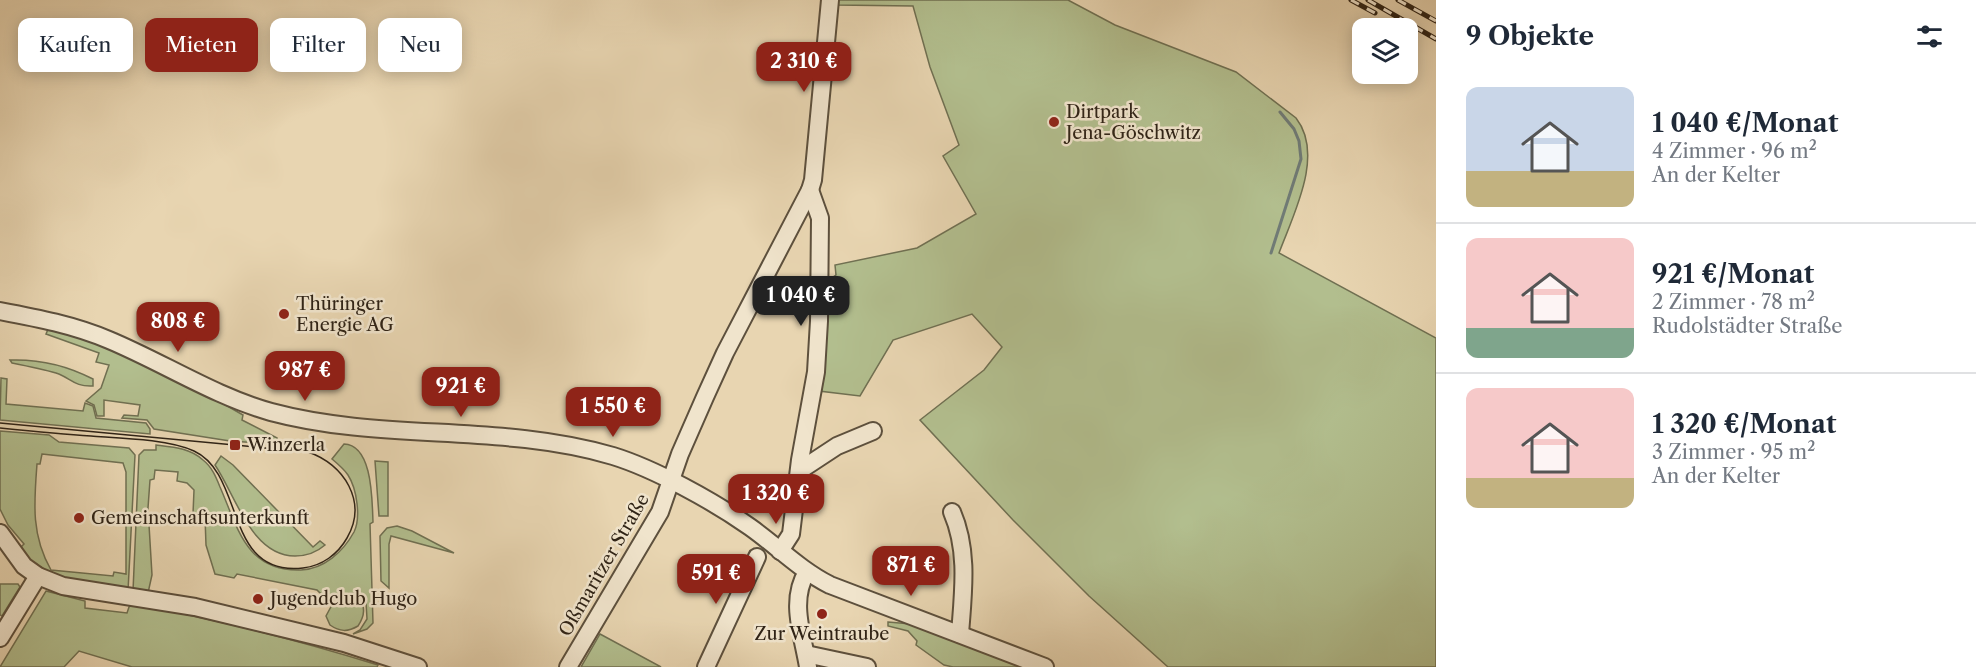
<!DOCTYPE html>
<html lang="de">
<head>
<meta charset="utf-8">
<style>
	body { margin:0; font-family:"Libre Caslon Text",serif; background:#f6f6f7; color:#1f2937; height:100vh; display:flex; flex-direction:column; font-size:22px; white-space:nowrap }
	* { box-sizing:border-box; margin:0 }
	p { font-size:20px; color:#747a83 }
	.icon { flex:none; width:33px; height:33px; fill:none; stroke:currentColor; stroke-width:2; stroke-linecap:round; stroke-linejoin:round }
	.map { position:relative; flex:1; overflow:hidden }
	.side { display:flex; flex-direction:column; background:#fff; width:540px }
	.side>* { flex:none }
	.hud { position:absolute; left:18px; top:18px; width:570px; height:54px; display:flex; gap:12px }
	.fabs { position:absolute; left:1352px; top:18px; display:grid; gap:12px }
	.fabs a { display:grid; place-items:center; width:66px; height:66px; border-radius:12px; background:#fff; box-shadow:0 3px 15px #0003; font-size:30px }
	.price { position:absolute; translate:-50% -51px; padding:0 14px; border-radius:12px; background:#8f2418; color:#fff; font-size:20px; line-height:39px; filter:drop-shadow(0 2px 3px #0008) }
	.price::after { content:''; position:absolute; left:50%; top:36px; width:18px; height:14px; margin-left:-9px; background:inherit; clip-path:polygon(0 0,100% 0,50% 100%) }
	.price.on { background:#222; color:#fff }
	ul { padding:0; list-style:none }
	li { display:flex; align-items:center; gap:18px; height:150px; padding:0 30px }
	li+li { border-top:2px solid #e0e1e3 }
	li span { display:grid; place-items:center; flex:none; width:168px; height:120px; border-radius:12px; color:#555 }
	li>.icon { margin-inline-start:auto }
	span .icon { width:72px; height:72px; fill:#fffc; stroke-width:1 }
	li b { font-size:26px }
	h2 { display:flex; justify-content:space-between; align-items:center; height:72px; padding:0 30px; font-size:26px }
	.chip { padding:0 21px; border-radius:12px; background:#fff; box-shadow:0 3px 15px #0003; font-size:21px; line-height:54px }
	.chip.on { background:#8f2418; color:#fff }
	main { display:flex; flex:1; min-height:0 }
	.map>svg:first-child { display:block }
</style>
</head>
<body>
<main>
<div class="map">
<svg width="1436" height="667" viewBox="0 0 1436 667">
	<rect width="100%" height="100%" fill="#e8d5b1"/>
	<filter id="stains"><feTurbulence type="fractalNoise" baseFrequency=".00333" numOctaves="4"/><feColorMatrix values="0 0 0 0 .2 0 0 0 0 .09 0 0 0 0 .02 0 0 0 .5 -.17"/></filter>
	<radialGradient id="worn" r=".72"><stop offset=".6" stop-color="#630" stop-opacity="0"/><stop offset="1" stop-color="#630" stop-opacity=".3"/></radialGradient>
	<!-- green -->
	<g fill="#b2be8e" stroke="#707052" stroke-width="1.5" fill-rule="evenodd">
		<path d="M837,0H1068L1115,25L1236,72L1296,118C1325,155 1293,215 1279,253L1436,338V667H1168L1089,596L1013,520L920,420L984,370L1002,347L972,314L893,340L860,396L819,391L827,281L836,275L835,265L917,248L976,214L943,156L959,145L930,67L913,6L836,5Z"/>
		<path d="M49,327C116,349 182,379 243,415L242,420L277,438L276,444L230,441L154,429L147,420L122,418L124,415L138,416L140,405L104,400V416H97L94,405L86,401L101,388L109,365L96,362L99,353L46,334Z"/>
		<path d="M10,360C38,359 68,366 93,379V386C74,387 71,378 56,373C42,369 27,366 12,363Z"/>
		<path d="M1,378L7,379L6,404L83,411L85,403L93,406L96,418L146,423L150,429V434L0,420Z"/>
		<path d="M0,431L49,435L59,442L129,448L135,455L128,591L50,576L17,551L24,544L8,525L0,509ZM42,454L123,463L126,472V574L114,572L113,576L51,570C31,535 34,503 37,464H40Z"/>
		<path d="M344,444C373,445 372,501 373,522L370,524L373,623L367,629L353,634L360,630L367,619L366,602C351,579 335,611 317,590L237,574L234,578L215,574L206,545L205,517L193,514L194,490L187,483L177,481L178,472L155,470L154,479L150,480L148,508L152,575L148,593L133,591L139,455L144,450H156V445C173,447 190,448 203,460C212,467 216,477 220,487C238,528 246,572 301,570C324,569 343,552 354,532C361,518 357,489 348,475C344,469 338,464 332,459Z"/>
		<path d="M221,456L233,465L313,547L320,541L325,545C317,552 306,556 295,556C251,556 235,494 215,465Z"/>
		<path d="M375,461L388,462V516H379Z"/>
		<path d="M397,526L412,531L454,553L391,536L389,544V588L381,581L380,536L387,528Z"/>
		<path d="M0,584H18L20,587L2,616L0,615Z"/>
		<path d="M46,591L85,601V608L127,613L129,607L133,604C216,619 297,640 378,665L377,667H132L79,651L64,667H0Z"/>
		<path d="M346,596L359,599C366,607 364,617 358,626C348,632 340,632 330,625L326,616L333,603Z"/>
		<path d="M888,622L911,624L1028,667H953L944,665L916,645L917,641L908,631L888,626Z"/>
		<path d="M600,634L661,667H581Z"/>
	</g>
	<g fill="none" stroke-linecap="round" stroke-linejoin="round">
		<!-- stream -->
		<path stroke="#707b76" stroke-width="3" d="M1271,253L1301,159L1299,141L1294,129L1280,112"/>
		<defs>
			<g id="minor">
				<path d="M0,311C37,318 74,325 109,340C164,363 214,396 271,412C383,442 502,423 613,456C655,469 713,501 750,527C777,546 800,570 830,585L1045,667"/>
				<path d="M799,471L837,446L873,431"/>
				<path d="M952,512C969,551 963,593 960,634"/>
				<path d="M0,533L24,566L38,576L63,586L195,607L344,643L418,667"/>
				<path d="M780,551L791,534L800,460L816,372L819,321L820,218L810,190"/>
				<path d="M807,572C789,600 803,636 808,667"/>
				<path d="M0,638L38,576"/>
				<path d="M806,654L867,667"/>
				<path d="M568,667L660,512L680,454L705,397L725,353L810,190L813,180L830,0"/>
				<path d="M706,667L757,557"/>
			</g>
		</defs>
		<!-- minor casing -->
		<use href="#minor" stroke="#5d503d" stroke-width="20"/>
		<!-- minor -->
		<use href="#minor" stroke="#f0e4cc" stroke-width="16"/>
		<!-- tram -->
		<path stroke="#2f2316" stroke-width="1.5" d="M0,423L308,452C344,464 368,502 347,538C338,554 322,566 303,568C223,577 246,475 194,451C168,439 119,438 91,436C60,434 30,431 0,428"/>
		<defs>
			<g id="rail">
				<path d="M1351,0L1375,13"/>
				<path d="M1368,0L1436,39"/>
				<path d="M1398,0L1436,21"/>
			</g>
		</defs>
		<!-- rail casing -->
		<use href="#rail" stroke="#2f2316" stroke-width="5"/>
		<!-- rail -->
		<use href="#rail" stroke="#f0e4cc" stroke-width="3" stroke-dasharray="9" stroke-linecap="butt"/>
	</g>
	<!-- markers -->
	<g fill="#8f2418" stroke="#f0e4cc" stroke-width="2">
		<circle cx="1054" cy="122" r="6"/>
		<circle cx="284" cy="314" r="6"/>
		<rect x="229" y="439" width="12" height="12" rx="3"/>
		<circle cx="79" cy="518" r="6"/>
		<circle cx="258" cy="599" r="6"/>
		<circle cx="822" cy="614" r="6"/>
	</g>
	<g text-anchor="middle" dominant-baseline="central" stroke-width="5" stroke-linejoin="round" paint-order="stroke">
		<!-- poi labels -->
		<g font-size="18" fill="#2f2316" stroke="#f0e4cc" text-anchor="start">
			<text x="1066" y="112">Dirtpark<tspan x="1066" dy="21">Jena-Göschwitz</tspan></text>
			<text x="296" y="304">Thüringer<tspan x="296" dy="21">Energie AG</tspan></text>
			<text x="247" y="445">Winzerla</text>
			<text x="91" y="518">Gemeinschaftsunterkunft</text>
			<text x="270" y="599">Jugendclub Hugo</text>
			<text x="822" y="634" text-anchor="middle">Zur Weintraube</text>
		</g>
		<!-- street labels -->
		<g font-size="18" fill="#2f2316" stroke="#f0e4cc">
			<text transform="translate(604 565) rotate(-60)">Oßmaritzer Straße</text>
		</g>
	</g>
	<rect width="100%" height="100%" filter="url(#stains)"/>
	<rect width="100%" height="100%" fill="url(#worn)"/>
</svg>
<div class="fabs">
<a><svg class="icon" aria-label="layers" viewBox="0 0 24 24"><path d="M12 4l9 5-9 5-9-5zM3 14l9 5 9-5"/></svg></a>
</div>
<b class="price" style="left:804px;top:93px">2 310 €</b>
<b class="price on" style="left:801px;top:327px">1 040 €</b>
<b class="price" style="left:178px;top:353px">808 €</b>
<b class="price" style="left:305px;top:402px">987 €</b>
<b class="price" style="left:461px;top:418px">921 €</b>
<b class="price" style="left:613px;top:438px">1 550 €</b>
<b class="price" style="left:776px;top:525px">1 320 €</b>
<b class="price" style="left:911px;top:597px">871 €</b>
<b class="price" style="left:716px;top:605px">591 €</b>
<div class="hud">
<a class="chip">Kaufen</a>
<a class="chip on">Mieten</a>
<a class="chip">Filter</a>
<a class="chip">Neu</a>
</div>
</div>
<section class="side">
<h2>9 Objekte<svg class="icon" aria-label="filters" viewBox="0 0 24 24"><path d="M4 7h16M4 17h16"/><circle cx="9" cy="7" r="2"/><circle cx="15" cy="17" r="2"/></svg></h2>
<ul>
<li><span style="background:linear-gradient(#c9d6e8 70%,#c2b280 0)"><svg class="icon" aria-label="home" viewBox="0 0 24 24"><path d="M3 11l9-7 9 7M6 9v11h12V9"/></svg></span><div><b>1 040 €/Monat</b><p>4 Zimmer · 96 m²</p><p>An der Kelter</p></div></li>
<li><span style="background:linear-gradient(#f6c9c9 75%,#7fa58c 0)"><svg class="icon" aria-label="home" viewBox="0 0 24 24"><path d="M3 11l9-7 9 7M6 9v11h12V9"/></svg></span><div><b>921 €/Monat</b><p>2 Zimmer · 78 m²</p><p>Rudolstädter Straße</p></div></li>
<li><span style="background:linear-gradient(#f6c9c9 75%,#c2b280 0)"><svg class="icon" aria-label="home" viewBox="0 0 24 24"><path d="M3 11l9-7 9 7M6 9v11h12V9"/></svg></span><div><b>1 320 €/Monat</b><p>3 Zimmer · 95 m²</p><p>An der Kelter</p></div></li>
</ul>
</section>
</main>
</body>
</html>
